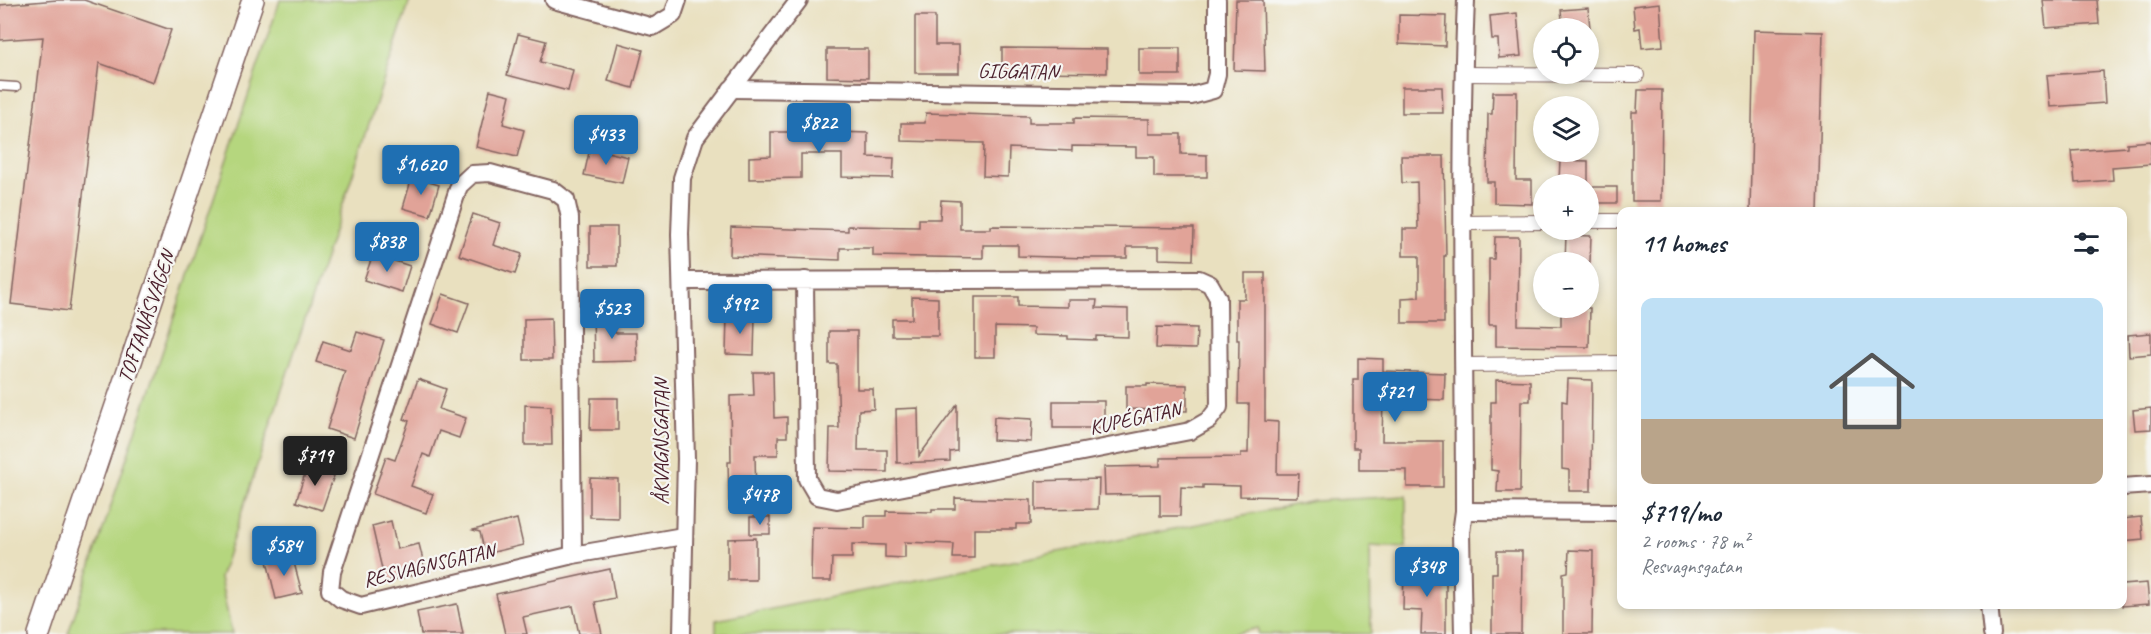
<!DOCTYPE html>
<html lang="en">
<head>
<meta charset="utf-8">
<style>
	body { margin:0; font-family:Caveat,sans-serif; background:#f2f2f3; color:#1f2937; height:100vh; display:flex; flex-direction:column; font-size:22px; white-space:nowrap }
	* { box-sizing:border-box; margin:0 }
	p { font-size:20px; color:#747a83 }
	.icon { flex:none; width:33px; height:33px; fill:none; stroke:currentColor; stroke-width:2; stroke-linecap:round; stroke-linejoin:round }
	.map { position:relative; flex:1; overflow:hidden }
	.details { position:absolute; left:1617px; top:207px; width:510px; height:402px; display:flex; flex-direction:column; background:#fff; border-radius:12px; box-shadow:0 3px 9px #0003 }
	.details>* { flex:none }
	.controls { position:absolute; left:1533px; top:18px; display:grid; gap:12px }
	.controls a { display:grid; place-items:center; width:66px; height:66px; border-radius:50%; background:#fff; box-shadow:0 3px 9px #0003; font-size:30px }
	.price { position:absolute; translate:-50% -51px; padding:0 14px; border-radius:6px; background:#1f6fb2; color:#fff; font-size:20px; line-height:39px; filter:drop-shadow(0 2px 3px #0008) }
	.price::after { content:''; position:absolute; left:50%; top:36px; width:18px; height:14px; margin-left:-9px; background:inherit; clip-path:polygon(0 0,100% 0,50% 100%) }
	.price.selected { background:#222; color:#fff }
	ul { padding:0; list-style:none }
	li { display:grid; align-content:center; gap:12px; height:318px; padding:0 24px }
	li span { display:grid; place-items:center; height:186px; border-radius:12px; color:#555 }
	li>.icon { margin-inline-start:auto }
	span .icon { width:108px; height:108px; fill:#fffc; stroke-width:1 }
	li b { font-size:26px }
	h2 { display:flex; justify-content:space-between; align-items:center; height:72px; padding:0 24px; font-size:26px }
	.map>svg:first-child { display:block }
</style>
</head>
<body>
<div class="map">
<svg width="2151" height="634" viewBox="0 0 2151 634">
	<rect width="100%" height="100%" fill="#f6f6f2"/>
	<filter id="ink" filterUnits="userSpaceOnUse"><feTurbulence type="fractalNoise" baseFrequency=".0167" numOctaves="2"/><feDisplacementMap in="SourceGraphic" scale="12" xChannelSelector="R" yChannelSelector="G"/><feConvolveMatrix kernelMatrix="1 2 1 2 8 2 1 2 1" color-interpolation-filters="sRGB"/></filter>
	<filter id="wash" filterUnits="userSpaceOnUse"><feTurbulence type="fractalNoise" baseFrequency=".008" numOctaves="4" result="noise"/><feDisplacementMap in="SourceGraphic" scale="24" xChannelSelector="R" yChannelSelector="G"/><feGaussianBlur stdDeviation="1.35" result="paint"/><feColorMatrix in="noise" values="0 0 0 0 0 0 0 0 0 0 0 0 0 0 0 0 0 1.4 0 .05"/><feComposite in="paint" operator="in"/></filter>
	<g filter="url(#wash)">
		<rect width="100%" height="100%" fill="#e9e0bf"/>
		<!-- green -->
		<g fill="#b5d67e" stroke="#807a54" stroke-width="1.5">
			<path d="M280,0H410L220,578L232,634H68Z"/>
			<path d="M1406,496V548L1370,546L1371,634H1258V628L1232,634H716V620L1314,501Z"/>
		</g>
		<g id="blocks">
			<!-- building -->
			<g fill="#e1a398">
				<path d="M57,0H84L171,30L153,82L99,63L69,311L11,304L43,37L0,40V5Z"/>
				<path d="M1236,0H1263L1265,71L1234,70Z"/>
				<path d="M2043,0H2097L2099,24L2046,28Z"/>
				<path d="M1660,3L1663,46L1642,48L1640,28L1635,29L1633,6Z"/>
				<path d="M1588,8L1590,28H1563L1561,10Z"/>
				<path d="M1517,13L1521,56L1499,58L1498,39H1492L1490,16Z"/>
				<path d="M1399,15L1446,16L1445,46L1399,44Z"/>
				<path d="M915,16H935V45H959V73H915Z"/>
				<path d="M1754,30L1823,32L1818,212H1750Z"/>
				<path d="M518,34L546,41L540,62L573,70L568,91L507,75Z"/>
				<path d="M618,43L643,50L633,88L608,81Z"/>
				<path d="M1002,48L1107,49V73L1039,72V76L1002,77Z"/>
				<rect x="1139" y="48" width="41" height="27"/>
				<path d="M827,49H868V78L827,77Z"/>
				<path d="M2103,71L2105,103L2050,107L2047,75Z"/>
				<path d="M1402,87H1442L1443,113H1402Z"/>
				<path d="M490,90L510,95L503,124L524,130L517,157L476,147Z"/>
				<path d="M1638,90H1662L1661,201H1632V112H1637Z"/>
				<path d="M1493,92H1517L1516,180H1532V204L1494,203V182H1487L1488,114H1492Z"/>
				<path d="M926,113L1029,116V123H1074V118L1149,119V134H1181V154L1207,155V177H1154V157H1136V147L1072,146V151L1009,148L1008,177L983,176L984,143L901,141V123H925Z"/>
				<path d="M808,125H837V132L868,133V157L894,158L893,178L842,177V154H801V178L749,179V157L771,156V132H808Z"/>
				<path d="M2151,141V164L2112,167L2113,180L2075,183L2072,151L2127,147V143Z"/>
				<path d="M590,148L628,157L622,183L584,175Z"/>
				<path d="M1401,156H1444L1446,256H1444V323H1402V298L1419,297V256H1403V229H1418L1417,182L1402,183Z"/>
				<path d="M1560,160L1588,161V184H1566V181H1559Z"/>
				<path d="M412,177L439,185L430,216L403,208Z"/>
				<rect x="1588" y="187" width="29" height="16"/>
				<path d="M941,200L960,201V229H991V226L1194,228L1193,260L1159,259V247H1127V258H1088L1018,256V245H983V258L873,256V248H840V260L730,256L731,227L848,231V226L919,227V219H940Z"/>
				<path d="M473,214L500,223L493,245L522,254L515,274L459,255Z"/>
				<rect x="590" y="227" width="27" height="39"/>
				<path d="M1566,235L1591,236L1590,262H1565Z"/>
				<path d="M1495,237H1519L1518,325L1561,326V308H1590L1589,347L1496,346V325H1489V259H1494Z"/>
				<path d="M373,254L410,266L402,292L364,280Z"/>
				<path d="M1245,273H1265V421L1278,422L1277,474H1299L1298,497L1240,496V486L1203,485V488L1181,487L1180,516H1160V494L1105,495L1104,467L1160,466V458L1241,457V453H1248L1249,404H1238L1239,340H1237V299H1245Z"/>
				<path d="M443,294L469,303L458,333L432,324Z"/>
				<path d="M912,297L938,298V336H892V319H912Z"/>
				<path d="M975,297H1018V306L1068,307V300H1097L1096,308L1128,309V337L1096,336V340L1068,339V336L1033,335V328L995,327V357H975Z"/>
				<path d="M593,310H614L615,333H636L637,361L594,362Z"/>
				<path d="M727,315L755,316L754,355L726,354Z"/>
				<path d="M551,318L552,360H524V319Z"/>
				<path d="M1157,327L1197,328L1196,349L1156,348Z"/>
				<path d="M829,331H857V389H873L874,409L859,410L858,450H887V472L829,471L830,428H839L837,364H829Z"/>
				<path d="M357,332L384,340L354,438L327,429L345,371L316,362L323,341L351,350Z"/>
				<path d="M2151,333V354L2129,356L2128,335Z"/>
				<path d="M1358,358L1383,359V371L1445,373L1444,400L1383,398L1382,441H1443V487H1407V470H1359V448H1353V380H1358Z"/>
				<path d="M753,372H773L774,418L787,417V437H778V455H755L756,500L729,501L728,462H731L730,396L754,395Z"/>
				<path d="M418,379L446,389L439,409L466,418L459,438L439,431L430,457L423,454L411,486L433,494L426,513L373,494L386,457L395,460L409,421L404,419Z"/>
				<path d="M1568,379L1592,380L1591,491H1569V470L1562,469V401L1567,402Z"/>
				<path d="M1496,380L1530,381V401H1521L1520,492H1497L1498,471L1491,470V402H1496Z"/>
				<path d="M1147,384L1187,385V411L1126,409V386H1147Z"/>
				<path d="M591,398H618V430H590Z"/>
				<rect x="1053" y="401" width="51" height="27"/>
				<path d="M525,405L551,406L552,445H525Z"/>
				<path d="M957,405V451L950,452V461L897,463L896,409L918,408L919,456Z"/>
				<path d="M2151,408V429L2135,430L2133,410Z"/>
				<path d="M994,417L1032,419L1031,442L993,440Z"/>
				<path d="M308,464L335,473L322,510L296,502Z"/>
				<path d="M590,478L618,479V518L590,517Z"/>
				<path d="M1099,479L1098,509L1036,510V481Z"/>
				<path d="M955,498L1031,500V524H1016V529H974V558H953L954,544L905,542V558L885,557V545L852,544V558H832L831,581H811L812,527L865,528V516H886V511L932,512V509H955Z"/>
				<rect x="750" y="517" width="20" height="17"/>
				<path d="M2141,517L2143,539L2122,541V519Z"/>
				<path d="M517,519L523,545L485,554L480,532L473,530Z"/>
				<path d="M391,521L397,549L419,544L426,572L385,582L372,526Z"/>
				<path d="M756,538V580H728V539Z"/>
				<path d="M1569,550L1593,551L1592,634H1563V573L1568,572Z"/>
				<path d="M1497,551H1522L1521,634H1492V573H1497Z"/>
				<path d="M292,555L302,593L276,599L267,561Z"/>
				<path d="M610,569L615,598L595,602L602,634H579L573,606L523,617L527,634H505L496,594Z"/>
				<path d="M1404,569L1446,570V634H1421L1422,611L1403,610Z"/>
				<path d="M2147,583L2149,604L2122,606V585Z"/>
				<path d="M457,604L463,634H421L417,612Z"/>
			</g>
		</g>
	</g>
	<g filter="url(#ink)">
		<use href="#blocks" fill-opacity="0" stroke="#82635f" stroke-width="1.5"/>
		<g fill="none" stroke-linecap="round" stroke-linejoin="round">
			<defs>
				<path id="service" d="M0,86L16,87"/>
				<g id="pedestrian">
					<path d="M1463,74L1637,75"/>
					<path d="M1588,221H1622"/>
					<path d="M1462,223L1544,222"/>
					<path d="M1464,365L1622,363"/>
				</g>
				<g id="minor">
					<path d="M554,0L653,27L673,15L678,0"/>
					<path d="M731,89L1191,96L1213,90L1217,74V0"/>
					<path d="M682,281L1199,279L1210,284L1218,298L1219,407L1209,420L1190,431L837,500L817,496L807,479L805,280"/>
					<path d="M2122,487L2151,485"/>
					<path d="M1464,511L1622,512"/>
					<path d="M573,555L570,218L566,200L553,190L490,173L472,174L459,186L332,572L330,590L341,599L361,606L573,555L683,536"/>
					<path d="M1989,604L1992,634"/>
					<path d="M682,634L686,459L680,234L682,178L695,138L799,0"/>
					<path d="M1463,634L1461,533L1464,511C1464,341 1459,170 1466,0"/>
				</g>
				<path id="tertiary" d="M39,634L253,0"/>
			</defs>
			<!-- service casing -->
			<use href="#service" stroke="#82635f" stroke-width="11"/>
			<!-- pedestrian casing -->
			<use href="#pedestrian" stroke="#82635f" stroke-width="16"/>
			<!-- minor casing -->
			<use href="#minor" stroke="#82635f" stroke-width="20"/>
			<!-- tertiary casing -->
			<use href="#tertiary" stroke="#82635f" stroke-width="24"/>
			<!-- service -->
			<use href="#service" stroke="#fff" stroke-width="8"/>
			<!-- pedestrian -->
			<use href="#pedestrian" stroke="#fff" stroke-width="14"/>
			<!-- minor -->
			<use href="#minor" stroke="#fff" stroke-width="16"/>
			<!-- tertiary -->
			<use href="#tertiary" stroke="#fff" stroke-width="21"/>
		</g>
	</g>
	<g text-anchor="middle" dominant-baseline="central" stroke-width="4.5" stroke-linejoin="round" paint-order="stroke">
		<!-- street labels -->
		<g font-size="21" fill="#4a1f2b" stroke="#f6f6f2">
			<text transform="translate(1018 71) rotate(1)">GIGGATAN</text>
			<text transform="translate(146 317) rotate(-71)">TOFTANÄSVÄGEN</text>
			<text transform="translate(1135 418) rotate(-12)">KUPÉGATAN</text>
			<text transform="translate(661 442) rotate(-90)">ÅKVAGNSGATAN</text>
			<text transform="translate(429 565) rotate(-13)">RESVAGNSGATAN</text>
		</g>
	</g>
</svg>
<div class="controls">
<a><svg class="icon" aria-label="locate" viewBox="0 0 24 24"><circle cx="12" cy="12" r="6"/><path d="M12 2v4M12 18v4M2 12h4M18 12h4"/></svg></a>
<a><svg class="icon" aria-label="layers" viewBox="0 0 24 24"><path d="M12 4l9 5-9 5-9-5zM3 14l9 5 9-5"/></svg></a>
<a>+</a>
<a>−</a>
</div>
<b class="price" style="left:819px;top:154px">$822</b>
<b class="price" style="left:606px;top:166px">$433</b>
<b class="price" style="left:421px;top:196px">$1,620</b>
<b class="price" style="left:387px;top:273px">$838</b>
<b class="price" style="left:740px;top:335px">$992</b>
<b class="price" style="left:612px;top:340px">$523</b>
<b class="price" style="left:1395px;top:423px">$721</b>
<b class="price selected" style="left:315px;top:487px">$719</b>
<b class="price" style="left:760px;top:526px">$478</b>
<b class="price" style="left:284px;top:577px">$584</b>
<b class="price" style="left:1427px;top:598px">$348</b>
<section class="details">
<h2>11 homes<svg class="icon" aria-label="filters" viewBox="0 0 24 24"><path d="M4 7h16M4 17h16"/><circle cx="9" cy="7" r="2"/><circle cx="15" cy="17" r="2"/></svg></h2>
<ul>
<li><span style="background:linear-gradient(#bfe0f5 65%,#b9a48a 0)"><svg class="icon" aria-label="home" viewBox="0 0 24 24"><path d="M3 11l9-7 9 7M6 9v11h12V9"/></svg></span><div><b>$719/mo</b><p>2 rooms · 78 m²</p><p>Resvagnsgatan</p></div></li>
</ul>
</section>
</div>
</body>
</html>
